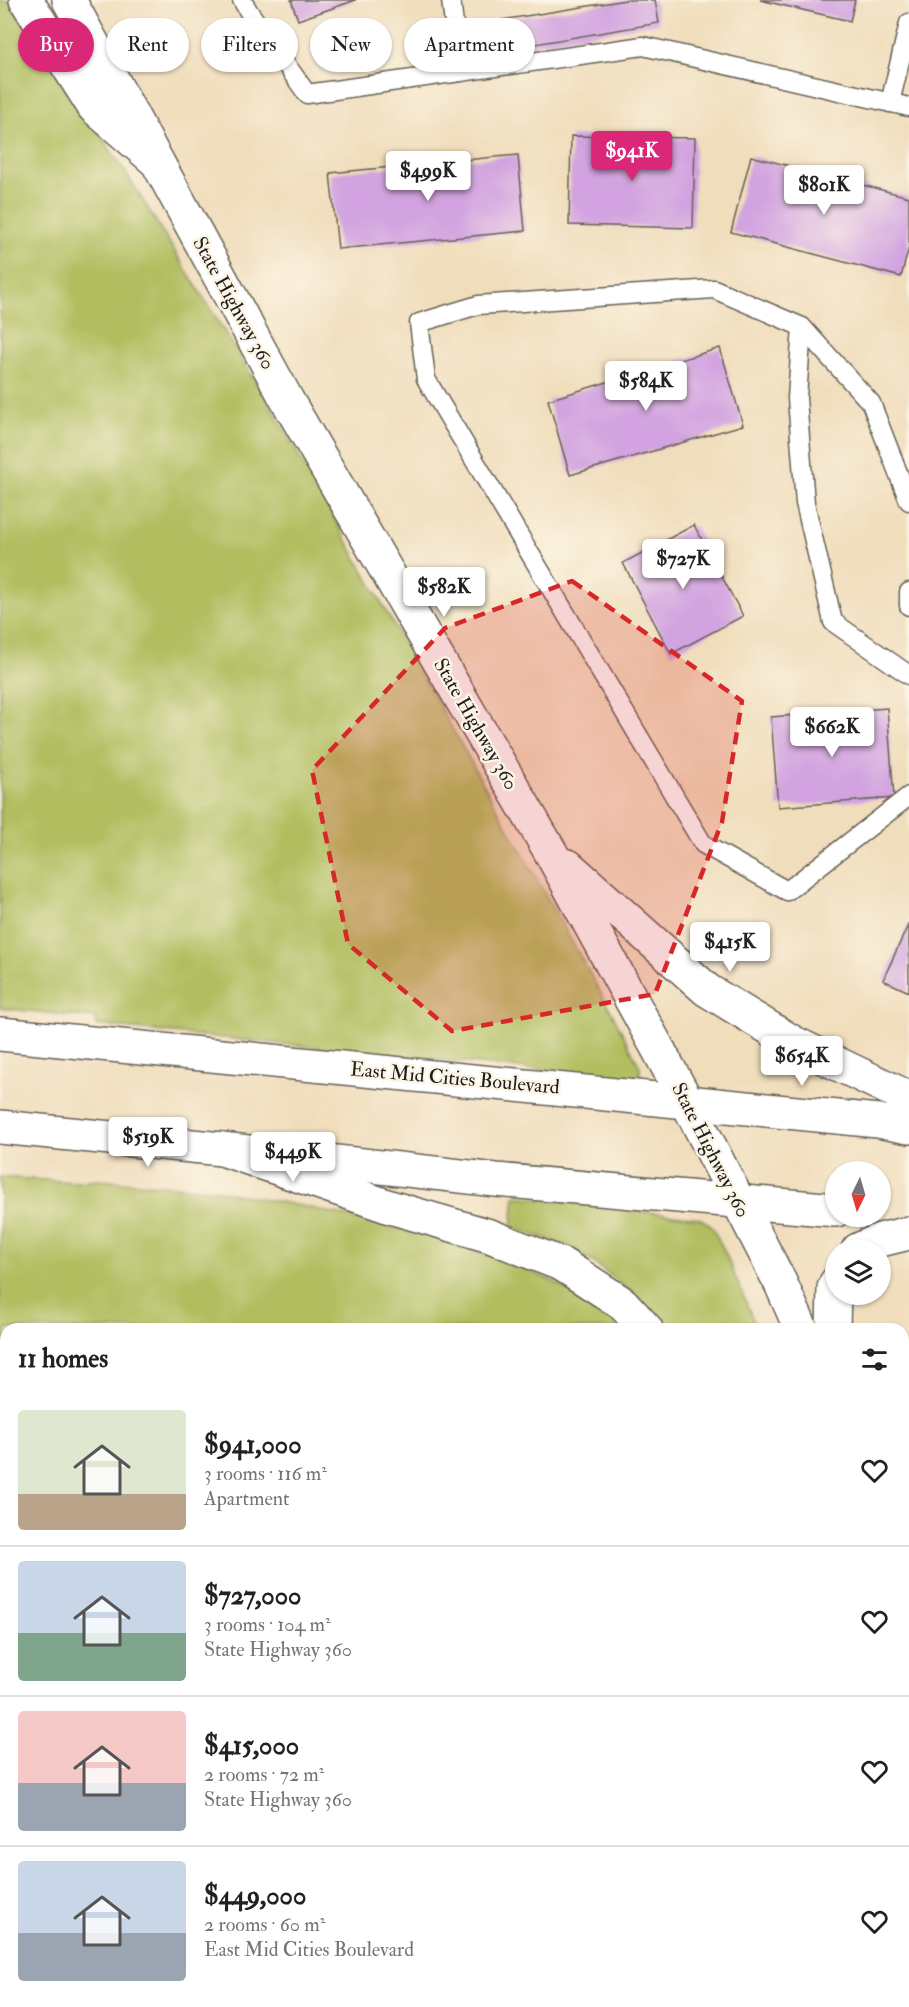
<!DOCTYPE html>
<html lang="en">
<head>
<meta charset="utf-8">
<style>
	body { margin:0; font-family:"IM FELL Double Pica",serif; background:#f2f2f2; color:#202124; height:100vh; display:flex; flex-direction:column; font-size:22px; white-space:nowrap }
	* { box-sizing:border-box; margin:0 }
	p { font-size:20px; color:#757577 }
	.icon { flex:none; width:33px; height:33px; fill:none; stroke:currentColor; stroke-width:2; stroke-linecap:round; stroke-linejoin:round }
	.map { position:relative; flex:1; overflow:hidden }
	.details { position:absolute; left:0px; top:1323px; width:909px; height:684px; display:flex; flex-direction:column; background:#fff; border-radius:18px 18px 0 0; box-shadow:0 2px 4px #0004 }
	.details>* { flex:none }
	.banner { position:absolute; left:18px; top:18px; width:600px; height:54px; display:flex; gap:12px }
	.needle { width:39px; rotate:185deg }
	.tools { position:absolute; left:825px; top:1161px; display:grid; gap:12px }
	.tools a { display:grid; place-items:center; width:66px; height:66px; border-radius:50%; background:#fff; box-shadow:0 2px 4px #0004; font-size:30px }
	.price { position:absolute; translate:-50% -51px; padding:0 14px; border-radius:6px; background:#fff; color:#222; font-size:20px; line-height:39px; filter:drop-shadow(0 2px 3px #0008) }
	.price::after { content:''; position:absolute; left:50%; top:36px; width:18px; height:14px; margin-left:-9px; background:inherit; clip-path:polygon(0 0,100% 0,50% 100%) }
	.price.on { background:#db2777; color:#fff }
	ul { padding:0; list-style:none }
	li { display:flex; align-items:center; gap:18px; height:150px; padding:0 18px }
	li+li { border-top:2px solid #e0e0e0 }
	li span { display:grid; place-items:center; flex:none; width:168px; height:120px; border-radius:6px; color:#555 }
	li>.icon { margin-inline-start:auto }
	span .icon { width:72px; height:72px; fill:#fffc; stroke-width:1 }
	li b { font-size:26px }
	h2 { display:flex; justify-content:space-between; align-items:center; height:72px; padding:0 18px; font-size:26px }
	.pill { padding:0 21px; border-radius:27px; background:#fff; box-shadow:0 2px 4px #0004; font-size:21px; line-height:54px }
	.pill.on { background:#db2777; color:#fff }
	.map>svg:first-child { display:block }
</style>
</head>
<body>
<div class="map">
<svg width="909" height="2007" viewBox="0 0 909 2007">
	<rect width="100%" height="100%" fill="#fcf5e5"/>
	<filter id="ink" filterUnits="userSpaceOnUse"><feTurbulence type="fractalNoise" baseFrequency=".0167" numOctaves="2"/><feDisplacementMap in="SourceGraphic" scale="12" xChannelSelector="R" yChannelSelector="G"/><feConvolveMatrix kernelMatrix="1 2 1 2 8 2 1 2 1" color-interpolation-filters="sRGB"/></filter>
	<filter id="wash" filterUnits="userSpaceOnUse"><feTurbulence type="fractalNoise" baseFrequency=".008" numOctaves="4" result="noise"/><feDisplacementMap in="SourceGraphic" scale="24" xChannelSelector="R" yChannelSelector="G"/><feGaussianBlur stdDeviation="1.35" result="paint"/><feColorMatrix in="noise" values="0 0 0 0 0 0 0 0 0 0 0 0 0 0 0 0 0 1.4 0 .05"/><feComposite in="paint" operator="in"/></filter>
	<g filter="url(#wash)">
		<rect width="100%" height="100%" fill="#f0ddbb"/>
		<!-- green -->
		<g fill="#b1bd5e" stroke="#666c3d" stroke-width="1.5">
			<path d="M0,0H9L124,170L272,408L612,1013L640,1067V1075L633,1078L609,1077L96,1025V1018L0,1008Z"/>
			<path d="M0,1177L75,1182L99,1180L210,1189L302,1206L430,1236L508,1261L560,1285L608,1317L619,1329H6V1411L0,1396Z"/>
			<path d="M515,1196L699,1218L711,1225L724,1250L757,1329H670L662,1318L592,1261L563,1245L512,1227Z"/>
			<path d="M0,1692L6,1709V1935L0,1918Z"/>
			<path d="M28,2001H118L120,2007H30Z"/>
			<path d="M180,2001H790L789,2007H182Z"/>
		</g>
		<g id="blocks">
			<!-- building -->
			<g fill="#d2a3e0">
				<path d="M291,0H356L298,20Z"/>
				<path d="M626,0H655L659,23L506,49L501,20Z"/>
				<path d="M760,0H855L850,21Z"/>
				<path d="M571,136L695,138L693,228L569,225Z"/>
				<path d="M518,155L525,231L338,249L330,173Z"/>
				<path d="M751,156L909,197V247L901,277L731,232Z"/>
				<path d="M720,348L743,425L570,475L548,400Z"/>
				<path d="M694,525L743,616L671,654L623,563Z"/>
				<path d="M887,708L894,798L778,807L771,717Z"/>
				<path d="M909,923V992L883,980Z"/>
			</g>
		</g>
	</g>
	<g filter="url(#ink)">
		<use href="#blocks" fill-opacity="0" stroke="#666054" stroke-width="1.5"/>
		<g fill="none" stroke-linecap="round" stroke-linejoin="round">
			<defs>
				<g id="lane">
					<path d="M242,0L249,12L307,94L643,46L909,107"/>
					<path d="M451,0L460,72"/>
					<path d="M890,103L909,23"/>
					<path d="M802,327L797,398L805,503L833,622L909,675"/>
					<path d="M909,501L871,403L802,327L714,289L478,305L419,323L426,379L703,844L787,891L909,796"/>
					<path d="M909,592V606"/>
					<path d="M903,1513H909"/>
				</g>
				<g id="secondary">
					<path d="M69,0L287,400L550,851L686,1100L781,1284L801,1329"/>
					<path d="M568,866L707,990L794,1043L909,1098"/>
					<path d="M0,1034L878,1121L909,1127"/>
					<path d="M0,1127L222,1149L496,1180L836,1210"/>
					<path d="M858,1250L880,1240L909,1233"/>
					<path d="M833,1329L834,1288L836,1283"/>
					<path d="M821,2007L822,2001"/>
				</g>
				<g id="highway">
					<path d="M26,0L94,107L156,161"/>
					<path d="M222,1149L390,1207L490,1236L563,1265L622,1303L646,1329"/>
					<path d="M0,1456L6,1471"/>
					<path d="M0,1600L6,1618"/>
					<path d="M0,2001L3,2007"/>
					<path d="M144,2001L146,2007"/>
				</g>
			</defs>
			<!-- lane casing -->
			<use href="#lane" stroke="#666054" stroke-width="21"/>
			<!-- secondary casing -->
			<use href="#secondary" stroke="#666054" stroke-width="36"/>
			<!-- highway casing -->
			<use href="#highway" stroke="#666054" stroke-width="36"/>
			<!-- lane -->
			<use href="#lane" stroke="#fff" stroke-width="18"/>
			<!-- secondary -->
			<use href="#secondary" stroke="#fff" stroke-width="33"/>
			<!-- highway -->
			<use href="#highway" stroke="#fff" stroke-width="33"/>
		</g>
	</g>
	<!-- marked area -->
	<path fill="#d62828" fill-opacity="0.2" stroke="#d62828" stroke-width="4.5" stroke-dasharray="12 8" stroke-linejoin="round" d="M572,581L742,701L722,822L655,994L452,1031L348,944L312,770L445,628Z"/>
	<g text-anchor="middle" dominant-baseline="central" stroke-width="5" stroke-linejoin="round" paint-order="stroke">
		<!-- street labels -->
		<g font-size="20" fill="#1c1c1c" stroke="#fcf5e5">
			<text transform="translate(234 303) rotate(61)">State Highway 360</text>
			<text transform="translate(476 724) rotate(60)">State Highway 360</text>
			<text transform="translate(455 1078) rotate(5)">East Mid Cities Boulevard</text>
			<text transform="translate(711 1150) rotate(63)">State Highway 360</text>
		</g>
	</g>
</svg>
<div class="tools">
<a><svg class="needle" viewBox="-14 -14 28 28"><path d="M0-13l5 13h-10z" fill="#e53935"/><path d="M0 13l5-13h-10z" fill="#757577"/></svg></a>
<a><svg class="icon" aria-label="layers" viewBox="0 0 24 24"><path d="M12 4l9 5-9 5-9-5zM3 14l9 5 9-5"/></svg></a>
</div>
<b class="price on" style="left:632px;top:182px">$941K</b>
<b class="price" style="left:428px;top:202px">$499K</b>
<b class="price" style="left:824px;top:216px">$801K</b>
<b class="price" style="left:646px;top:412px">$584K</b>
<b class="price" style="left:683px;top:590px">$727K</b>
<b class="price" style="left:444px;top:618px">$582K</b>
<b class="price" style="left:832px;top:758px">$662K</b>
<b class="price" style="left:730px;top:973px">$415K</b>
<b class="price" style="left:802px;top:1087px">$654K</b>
<b class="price" style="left:148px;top:1168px">$519K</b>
<b class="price" style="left:293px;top:1183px">$449K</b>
<div class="banner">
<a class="pill on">Buy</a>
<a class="pill">Rent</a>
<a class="pill">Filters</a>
<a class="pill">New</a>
<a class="pill">Apartment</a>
</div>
<section class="details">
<h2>11 homes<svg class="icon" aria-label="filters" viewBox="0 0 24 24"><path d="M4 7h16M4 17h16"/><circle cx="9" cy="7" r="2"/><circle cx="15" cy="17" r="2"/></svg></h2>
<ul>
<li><span style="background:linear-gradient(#dfe7d0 70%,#b9a48a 0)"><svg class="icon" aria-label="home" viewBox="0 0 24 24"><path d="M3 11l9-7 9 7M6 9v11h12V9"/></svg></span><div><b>$941,000</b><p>3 rooms · 116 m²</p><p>Apartment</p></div><svg class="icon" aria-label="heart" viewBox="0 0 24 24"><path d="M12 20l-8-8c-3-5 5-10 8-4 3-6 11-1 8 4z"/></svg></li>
<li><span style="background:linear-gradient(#c9d6e8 60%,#7fa58c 0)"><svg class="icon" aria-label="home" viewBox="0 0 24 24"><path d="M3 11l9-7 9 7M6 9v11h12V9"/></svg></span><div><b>$727,000</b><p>3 rooms · 104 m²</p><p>State Highway 360</p></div><svg class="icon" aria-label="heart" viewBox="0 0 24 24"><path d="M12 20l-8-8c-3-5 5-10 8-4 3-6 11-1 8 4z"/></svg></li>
<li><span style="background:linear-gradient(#f6c9c9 60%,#9aa5b1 0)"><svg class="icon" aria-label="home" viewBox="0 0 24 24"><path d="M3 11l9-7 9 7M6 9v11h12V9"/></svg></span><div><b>$415,000</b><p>2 rooms · 72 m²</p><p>State Highway 360</p></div><svg class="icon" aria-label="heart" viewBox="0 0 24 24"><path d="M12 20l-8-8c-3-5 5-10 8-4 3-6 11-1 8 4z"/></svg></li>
<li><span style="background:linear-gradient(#c9d6e8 60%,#9aa5b1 0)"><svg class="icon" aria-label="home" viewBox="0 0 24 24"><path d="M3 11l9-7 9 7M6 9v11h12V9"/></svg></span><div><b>$449,000</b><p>2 rooms · 60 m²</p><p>East Mid Cities Boulevard</p></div><svg class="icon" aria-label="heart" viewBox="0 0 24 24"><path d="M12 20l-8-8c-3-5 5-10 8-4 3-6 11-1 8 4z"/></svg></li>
</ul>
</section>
</div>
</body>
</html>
